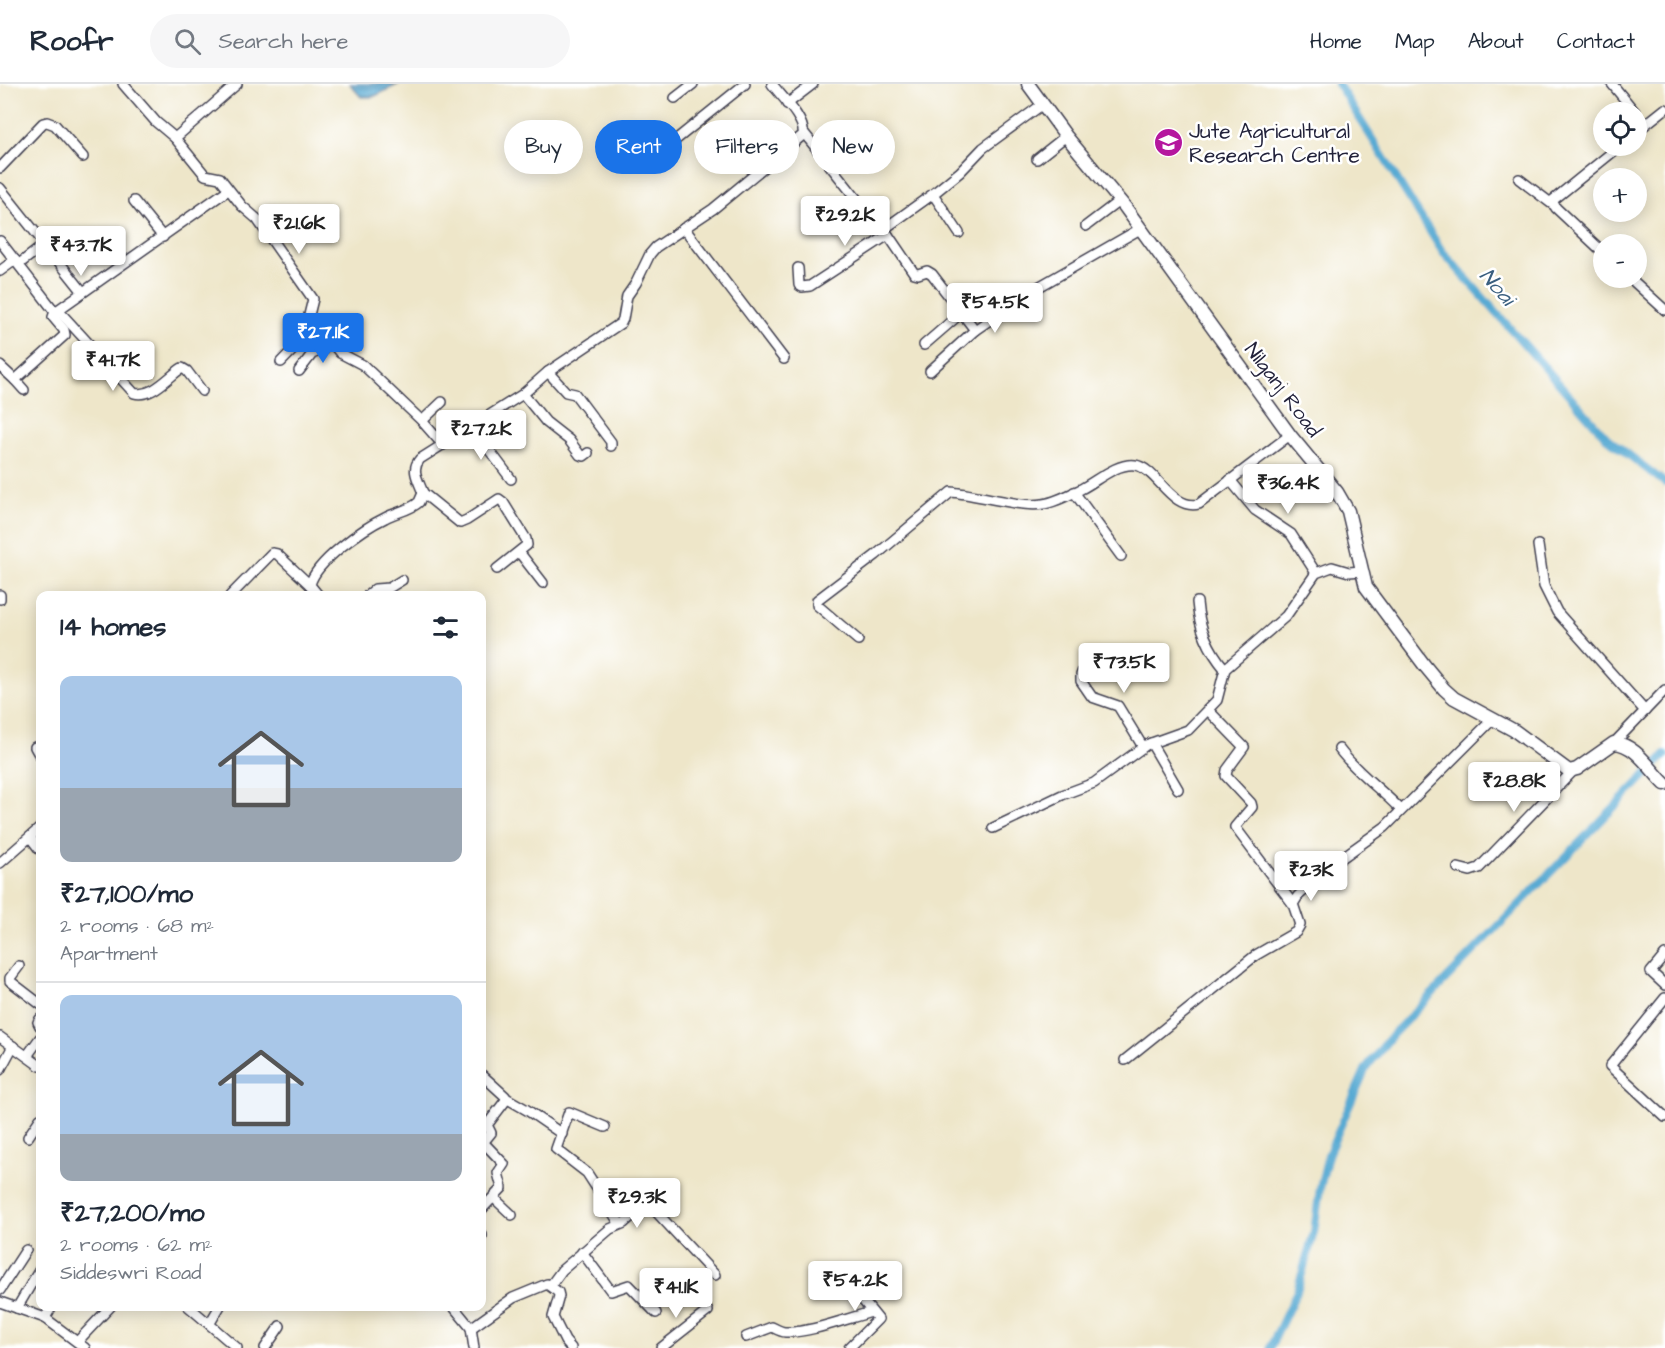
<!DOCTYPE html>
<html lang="en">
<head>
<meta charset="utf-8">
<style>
	body { margin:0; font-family:"Architects Daughter",sans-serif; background:#f6f6f7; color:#1f2937; height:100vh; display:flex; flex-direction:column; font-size:22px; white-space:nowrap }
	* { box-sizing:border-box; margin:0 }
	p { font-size:20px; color:#747a83 }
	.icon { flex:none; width:33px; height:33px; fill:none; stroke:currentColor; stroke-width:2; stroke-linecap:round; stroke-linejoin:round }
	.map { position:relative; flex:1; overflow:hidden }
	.sheet { position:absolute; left:36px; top:507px; width:450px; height:720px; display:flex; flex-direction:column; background:#fff; border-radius:12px; box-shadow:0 3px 15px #0003 }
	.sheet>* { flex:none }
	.top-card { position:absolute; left:504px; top:36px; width:570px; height:54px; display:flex; gap:12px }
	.controls { position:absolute; left:1593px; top:18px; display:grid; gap:12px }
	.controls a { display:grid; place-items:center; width:54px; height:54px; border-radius:50%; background:#fff; box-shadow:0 3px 15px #0003; font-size:30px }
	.price { position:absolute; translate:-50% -51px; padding:0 14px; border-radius:6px; background:#fff; color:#222; font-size:20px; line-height:39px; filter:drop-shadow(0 2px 3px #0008) }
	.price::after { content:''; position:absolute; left:50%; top:36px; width:18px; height:14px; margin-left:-9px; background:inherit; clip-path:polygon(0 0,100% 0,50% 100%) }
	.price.current { background:#1a73e8; color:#fff }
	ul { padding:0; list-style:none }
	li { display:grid; align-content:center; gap:12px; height:318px; padding:0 24px }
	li+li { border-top:2px solid #e0e1e3 }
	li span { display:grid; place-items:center; height:186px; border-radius:12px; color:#555 }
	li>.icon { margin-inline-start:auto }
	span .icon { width:108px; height:108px; fill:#fffc; stroke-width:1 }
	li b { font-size:26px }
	h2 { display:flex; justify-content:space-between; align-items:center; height:72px; padding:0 24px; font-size:26px }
	.chip { padding:0 21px; border-radius:27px; background:#fff; box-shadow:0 3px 15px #0003; font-size:21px; line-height:54px }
	.chip.current { background:#1a73e8; color:#fff }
	header { display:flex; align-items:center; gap:36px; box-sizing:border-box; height:84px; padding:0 30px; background:#fff; border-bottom:2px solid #e0e1e3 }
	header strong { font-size:28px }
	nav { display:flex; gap:33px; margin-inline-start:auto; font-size:21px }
	.search { width:420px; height:54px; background:#f6f6f7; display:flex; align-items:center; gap:15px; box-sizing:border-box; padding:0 21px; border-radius:33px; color:#747a83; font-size:22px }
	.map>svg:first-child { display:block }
</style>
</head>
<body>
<header>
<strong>Roofr</strong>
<div class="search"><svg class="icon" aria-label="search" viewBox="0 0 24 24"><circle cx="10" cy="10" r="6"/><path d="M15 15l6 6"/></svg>Search here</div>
<nav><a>Home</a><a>Map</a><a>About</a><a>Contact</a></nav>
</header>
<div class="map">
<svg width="1665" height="1264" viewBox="0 0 1665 1264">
	<defs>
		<pattern id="water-rules" width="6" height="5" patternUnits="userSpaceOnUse" patternTransform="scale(1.5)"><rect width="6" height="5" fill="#58aad3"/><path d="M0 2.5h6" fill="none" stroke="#488aac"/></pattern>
	</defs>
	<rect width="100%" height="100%" fill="#fff"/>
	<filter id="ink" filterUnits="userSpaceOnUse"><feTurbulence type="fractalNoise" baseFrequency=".0167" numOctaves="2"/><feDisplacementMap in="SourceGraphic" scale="12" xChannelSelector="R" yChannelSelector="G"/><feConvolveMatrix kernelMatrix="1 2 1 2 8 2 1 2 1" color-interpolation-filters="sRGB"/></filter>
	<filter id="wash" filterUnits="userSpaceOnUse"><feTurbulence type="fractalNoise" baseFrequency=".008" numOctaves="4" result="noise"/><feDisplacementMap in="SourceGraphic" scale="24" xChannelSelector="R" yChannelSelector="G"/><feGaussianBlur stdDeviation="1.35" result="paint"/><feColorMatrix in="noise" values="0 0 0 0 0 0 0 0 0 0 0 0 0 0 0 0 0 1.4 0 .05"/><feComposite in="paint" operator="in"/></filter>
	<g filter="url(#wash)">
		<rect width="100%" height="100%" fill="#eee6c9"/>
		<!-- water -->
		<path fill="url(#water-rules)" stroke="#3d6687" stroke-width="1.5" d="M350,0H399L373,13H361Z"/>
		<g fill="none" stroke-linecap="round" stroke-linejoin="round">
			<!-- canal -->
			<g stroke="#58aad3" stroke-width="8">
				<path d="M1338,0L1442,167L1607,354L1665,399"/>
				<path d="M1270,1264L1297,1207L1314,1148L1320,1104L1328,1071L1366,984L1393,950L1665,671"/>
			</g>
		</g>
	</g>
	<g filter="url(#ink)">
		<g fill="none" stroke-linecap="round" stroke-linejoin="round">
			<defs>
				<g id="minor">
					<path d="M123,0L156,38L175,54L205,91L220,94L242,122L257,135L313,215L309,231L340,269L363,281L422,337L443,361"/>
					<path d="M1612,0L1635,28"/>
					<path d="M675,14L693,0"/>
					<path d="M787,20L813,0"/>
					<path d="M1636,48L1665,25"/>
					<path d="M804,49L879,143L884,145L933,110L960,88L983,64L1043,20"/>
					<path d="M175,54L237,0"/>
					<path d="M673,58L745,0"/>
					<path d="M1037,75L1066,52"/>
					<path d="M0,84L43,39L47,38L55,41L83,73"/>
					<path d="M1519,95L1552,120"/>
					<path d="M0,104L83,208"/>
					<path d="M933,110L959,149"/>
					<path d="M134,117L163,153"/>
					<path d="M1086,142L1119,117"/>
					<path d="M684,144L784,275"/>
					<path d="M884,145L914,189L918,190L927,187L932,190L975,246L1035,205L1140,145"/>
					<path d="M0,157L55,228"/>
					<path d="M1604,169L1556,124L1552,117L1620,62"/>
					<path d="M19,180L44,161"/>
					<path d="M798,184L799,201L802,203L810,202L888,151"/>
					<path d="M0,187L15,176"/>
					<path d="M1630,194L1665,226"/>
					<path d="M58,226L134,309C152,314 168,293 182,284L187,287L202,307"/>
					<path d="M924,261L961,229"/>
					<path d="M281,278L317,241"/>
					<path d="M0,282L15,296"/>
					<path d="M299,287L312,270L322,266L331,258"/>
					<path d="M930,287L975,246"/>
					<path d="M548,288L566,308L575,310L611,358V362"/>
					<path d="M24,306L15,296L65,251L64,246L53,233L55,228L228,106"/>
					<path d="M523,310L546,338L569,356L580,371L584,372L588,369"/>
					<path d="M422,337L442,318"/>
					<path d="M472,343L511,395"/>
					<path d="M1230,396L1255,426L1291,450L1316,489"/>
					<path d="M1074,408L1121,472"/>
					<path d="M423,409L460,439L467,436L496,417L499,415L503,418L526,455L527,461L497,485"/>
					<path d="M1538,461L1544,502L1557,528L1645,627"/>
					<path d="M519,468L543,499"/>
					<path d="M0,511V515"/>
					<path d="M230,512L272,469L277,470L310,501"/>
					<path d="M319,512L310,501C315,478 364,444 385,434C396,428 411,426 419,418L423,409C419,397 410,386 420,375L523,310L548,288L621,239L623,235L627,212L636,199L650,170L656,163L713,125L803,51C806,36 781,12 772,0"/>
					<path d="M367,512L375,505L389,504L402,496"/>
					<path d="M1197,518C1199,544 1208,565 1225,585"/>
					<path d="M858,556L817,521V516L876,471L951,408C976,410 1021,424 1043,420C1056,418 1069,411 1081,405C1097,397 1116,379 1135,381C1157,384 1171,427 1199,420L1290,351"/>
					<path d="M1089,571L1081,591V597L1092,613L1118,622L1143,663"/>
					<path d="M1208,626L1244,663L1227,686L1226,692L1251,719L1252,723L1235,743L1293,820"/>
					<path d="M1151,659L1178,705"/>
					<path d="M1614,659L1665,606"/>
					<path d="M35,663L40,672"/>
					<path d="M1339,665C1356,688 1381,705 1401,726"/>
					<path d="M993,744L1062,711L1094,699L1146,661L1188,646L1217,616L1225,585L1286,532L1316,489L1332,483L1349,488L1362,487"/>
					<path d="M30,753L40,766"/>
					<path d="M0,779L40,744"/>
					<path d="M1458,784L1470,787L1479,784L1573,687"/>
					<path d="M1665,871L1651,888L1665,901"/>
					<path d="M19,882L10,894V897L40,920"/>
					<path d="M1665,914L1610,982L1665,1033"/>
					<path d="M40,935L38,938L40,942"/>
					<path d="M0,953L40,982"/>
					<path d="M27,972L40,954"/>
					<path d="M1125,976L1256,871L1296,848L1300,841L1293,820L1298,812L1336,778L1385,743L1492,636"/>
					<path d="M0,986L13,962"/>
					<path d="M482,991L505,1012L506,1016L487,1041L491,1049L482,1060"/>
					<path d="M506,1014L527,1026L562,1050"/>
					<path d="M605,1043L569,1028L556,1065L587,1089L620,1140"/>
					<path d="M28,1053L40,1035"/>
					<path d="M494,1114L512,1131"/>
					<path d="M482,1125L502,1104L498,1089L504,1080L483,1058"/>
					<path d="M482,1151V1152"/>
					<path d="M582,1168L611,1207L629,1201L656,1229"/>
					<path d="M843,1192L878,1235L849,1264"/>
					<path d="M551,1201L562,1186L610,1145L624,1139L647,1118L715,1191"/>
					<path d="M0,1206L26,1166"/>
					<path d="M0,1218L45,1234L85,1264"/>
					<path d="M188,1222L237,1264"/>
					<path d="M453,1222L471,1244L474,1264"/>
					<path d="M17,1224L40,1185"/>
					<path d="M45,1234L52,1222"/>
					<path d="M210,1239L220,1222"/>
					<path d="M471,1244L513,1214L547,1200L558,1208L559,1212L553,1233L565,1257L571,1264"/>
					<path d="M746,1253L772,1243C776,1245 781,1248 785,1248C811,1249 847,1234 872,1228"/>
					<path d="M78,1257L111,1222"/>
					<path d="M265,1264L280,1242"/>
					<path d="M661,1264L708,1227"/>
				</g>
				<path id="tertiary" d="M1028,0L1066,52L1125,123L1290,351L1337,408L1348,427L1366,503L1425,582L1444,605L1454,614L1515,647L1569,687L1577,685L1614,659C1636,660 1650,686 1665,700"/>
			</defs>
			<!-- minor casing -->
			<use href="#minor" stroke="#413f50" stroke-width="12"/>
			<!-- tertiary casing -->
			<use href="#tertiary" stroke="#413f50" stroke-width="15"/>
			<!-- minor -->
			<use href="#minor" stroke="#fff" stroke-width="9"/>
			<!-- tertiary -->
			<use href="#tertiary" stroke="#fff" stroke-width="12"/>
		</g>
	</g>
	<!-- icons -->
	<defs>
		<symbol id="university-disc" viewBox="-11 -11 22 22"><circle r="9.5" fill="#b5179e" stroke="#fff"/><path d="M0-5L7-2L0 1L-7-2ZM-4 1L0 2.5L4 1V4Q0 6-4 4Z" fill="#fff"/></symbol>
	</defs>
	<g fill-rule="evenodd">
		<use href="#university-disc" x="1152" y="42" width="33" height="33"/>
	</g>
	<g text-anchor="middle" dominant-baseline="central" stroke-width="5" stroke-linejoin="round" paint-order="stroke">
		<!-- poi labels -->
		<g font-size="21" fill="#22223b" stroke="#fff" text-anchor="start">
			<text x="1189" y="47">Jute Agricultural<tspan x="1189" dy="24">Research Centre</tspan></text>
		</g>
		<!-- street labels -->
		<g font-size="21" fill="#22223b" stroke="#fff">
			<text transform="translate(1283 306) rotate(53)">Nilganj Road</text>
		</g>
		<!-- water labels -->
		<g font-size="22" font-style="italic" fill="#3a5f7f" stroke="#fff">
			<text transform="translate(1497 203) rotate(49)">Noai</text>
		</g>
	</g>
</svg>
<div class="controls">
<a><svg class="icon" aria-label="locate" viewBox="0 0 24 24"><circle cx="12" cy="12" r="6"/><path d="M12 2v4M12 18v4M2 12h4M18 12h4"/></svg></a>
<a>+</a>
<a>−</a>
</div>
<b class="price" style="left:845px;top:163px">₹29.2K</b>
<b class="price" style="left:299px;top:171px">₹21.6K</b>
<b class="price" style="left:81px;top:193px">₹43.7K</b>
<b class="price" style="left:995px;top:250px">₹54.5K</b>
<b class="price current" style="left:323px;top:280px">₹27.1K</b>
<b class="price" style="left:113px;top:308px">₹41.7K</b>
<b class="price" style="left:481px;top:377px">₹27.2K</b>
<b class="price" style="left:1288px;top:431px">₹36.4K</b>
<b class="price" style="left:1124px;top:610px">₹73.5K</b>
<b class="price" style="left:1514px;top:729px">₹28.8K</b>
<b class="price" style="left:1311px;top:818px">₹23K</b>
<b class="price" style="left:637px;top:1145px">₹29.3K</b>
<b class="price" style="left:855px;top:1228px">₹54.2K</b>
<b class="price" style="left:676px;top:1235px">₹41.1K</b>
<div class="top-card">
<a class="chip">Buy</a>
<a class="chip current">Rent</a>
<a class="chip">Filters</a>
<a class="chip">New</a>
</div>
<section class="sheet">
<h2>14 homes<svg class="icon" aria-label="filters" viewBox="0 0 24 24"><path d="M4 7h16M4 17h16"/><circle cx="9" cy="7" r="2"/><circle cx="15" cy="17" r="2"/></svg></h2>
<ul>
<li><span style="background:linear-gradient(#a9c7e8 60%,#9aa5b1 0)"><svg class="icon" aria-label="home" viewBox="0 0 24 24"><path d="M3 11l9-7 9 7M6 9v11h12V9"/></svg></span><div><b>₹27,100/mo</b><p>2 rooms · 68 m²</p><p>Apartment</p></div></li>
<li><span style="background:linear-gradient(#a9c7e8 75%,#9aa5b1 0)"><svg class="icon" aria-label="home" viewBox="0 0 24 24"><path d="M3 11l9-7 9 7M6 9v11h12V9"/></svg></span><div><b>₹27,200/mo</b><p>2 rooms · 62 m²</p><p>Siddeswri Road</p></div></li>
</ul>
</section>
</div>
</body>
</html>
